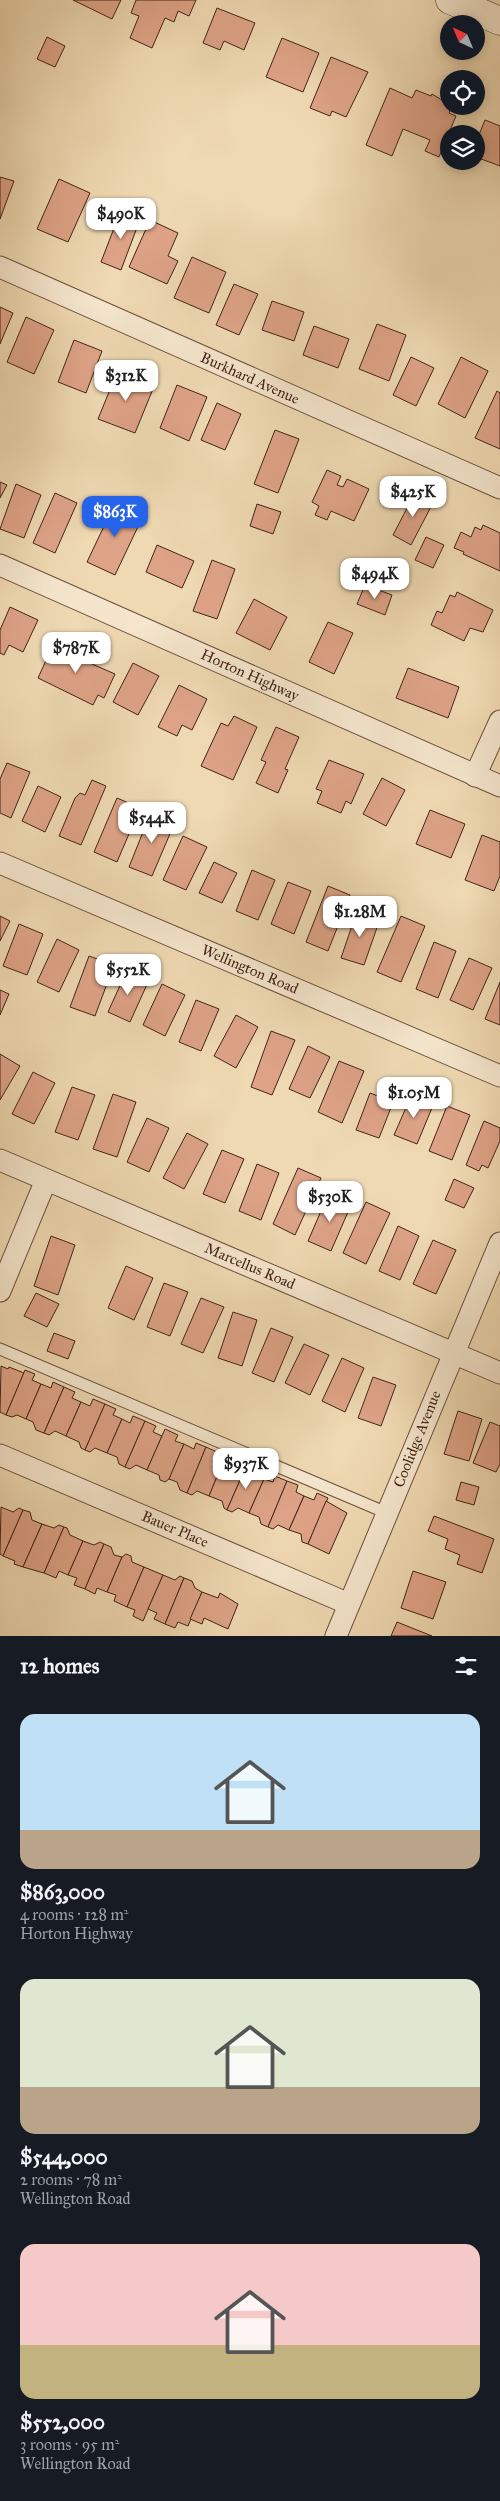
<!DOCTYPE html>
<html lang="en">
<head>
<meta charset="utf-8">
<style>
	body { margin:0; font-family:"IM FELL Great Primer",serif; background:#20242c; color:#f1f3f6; height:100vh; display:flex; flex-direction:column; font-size:19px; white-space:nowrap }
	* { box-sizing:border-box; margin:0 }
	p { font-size:16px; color:#9ea1a6 }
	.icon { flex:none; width:28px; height:28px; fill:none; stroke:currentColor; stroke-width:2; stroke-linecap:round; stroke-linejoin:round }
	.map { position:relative; height:1636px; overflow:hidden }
	.panel { display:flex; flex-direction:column; background:#171b24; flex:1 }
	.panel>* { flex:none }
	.needle { width:32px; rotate:316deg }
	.buttons { position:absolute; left:440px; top:15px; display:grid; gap:10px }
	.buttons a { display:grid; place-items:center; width:45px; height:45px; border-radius:50%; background:#171b24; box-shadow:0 2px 12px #0003; font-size:25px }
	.price { position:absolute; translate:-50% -42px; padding:0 11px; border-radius:10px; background:#fff; color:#222; font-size:16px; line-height:32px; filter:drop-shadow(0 1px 2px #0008) }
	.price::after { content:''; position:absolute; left:50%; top:30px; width:15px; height:11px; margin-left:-8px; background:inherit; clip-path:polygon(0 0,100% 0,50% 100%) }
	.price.selected { background:#2563eb; color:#fff }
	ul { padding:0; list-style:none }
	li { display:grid; align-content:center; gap:10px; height:265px; padding:0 20px }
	li span { display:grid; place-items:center; height:155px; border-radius:15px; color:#555 }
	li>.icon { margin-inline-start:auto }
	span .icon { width:90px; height:90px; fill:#fffc; stroke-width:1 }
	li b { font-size:21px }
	h2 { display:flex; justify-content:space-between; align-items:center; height:60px; padding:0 20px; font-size:21px }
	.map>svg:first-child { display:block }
</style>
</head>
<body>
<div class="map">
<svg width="500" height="1636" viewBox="0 0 500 1636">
	<rect width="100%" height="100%" fill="#efd9b2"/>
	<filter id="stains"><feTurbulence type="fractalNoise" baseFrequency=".004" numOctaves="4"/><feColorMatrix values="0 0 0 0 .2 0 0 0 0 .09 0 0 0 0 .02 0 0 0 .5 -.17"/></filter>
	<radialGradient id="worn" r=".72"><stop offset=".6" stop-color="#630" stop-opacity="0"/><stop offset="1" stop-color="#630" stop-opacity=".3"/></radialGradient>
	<!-- building -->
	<g fill="#dea387" stroke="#422418">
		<path d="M73,0H121L112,19Z"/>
		<path d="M136,0H196L189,16L178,11L174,22L165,18L152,48L130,38L139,16L131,13Z"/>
		<path d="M217,8L255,23L244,50L224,41L220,50L203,43Z"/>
		<path d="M47,37L65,46L55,67L37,59Z"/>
		<path d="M282,38L319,53L303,92L266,77Z"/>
		<path d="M331,57L368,72L346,117L332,111L330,116L310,108Z"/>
		<path d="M390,88L412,98L416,90L431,96L432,94L452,106L449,113L456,116L439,157L425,151L430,140L403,129L392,156L366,145Z"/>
		<path d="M485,120L500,126V166L476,157V142Z"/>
		<path d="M0,177L14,181L0,219Z"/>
		<path d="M59,179L90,193L68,242L37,229Z"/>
		<path d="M121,210L141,217L121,270L101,262Z"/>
		<path d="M150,220L178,233L168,256L178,261L167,284L129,267Z"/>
		<path d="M192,257L226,272L209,313L174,298Z"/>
		<path d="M234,284L258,294L239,335L216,325Z"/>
		<path d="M272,301L304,312L294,341L262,330Z"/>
		<path d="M0,307L13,313L0,344Z"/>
		<path d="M26,317L54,330L34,374L7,362Z"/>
		<path d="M377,324L406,335L389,381L359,369Z"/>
		<path d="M314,326L349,339L338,368L303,355Z"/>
		<path d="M74,340L102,351L86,393L58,382Z"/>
		<path d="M411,357L434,368L416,406L393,395Z"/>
		<path d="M461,357L488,371L465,418L438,404Z"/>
		<path d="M118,370L155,384L135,433L98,419Z"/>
		<path d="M177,385L207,397L189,441L160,428Z"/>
		<path d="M497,391L500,393V449L475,438Z"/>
		<path d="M217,403L241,414L225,450L201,440Z"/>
		<path d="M275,430L299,439L278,493L254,484Z"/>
		<path d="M327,470L341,476L337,485L343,487L347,479L369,489L354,521L331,511L327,520L315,515L319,506L312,502Z"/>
		<path d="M0,482L7,485L0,498Z"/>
		<path d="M16,484L41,495L24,538L0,529Z"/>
		<path d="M416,491L434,501L411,545L393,535Z"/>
		<path d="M55,493L77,503L55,553L33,543Z"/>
		<path d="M116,501L144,514L115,575L87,562Z"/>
		<path d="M257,504L281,512L273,534L250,526Z"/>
		<path d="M483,525L500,533V571L463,554L464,552L454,548L461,532L471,537L475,527L481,530Z"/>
		<path d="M426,537L444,545L433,568L415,560Z"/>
		<path d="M157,545L194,561L182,588L146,572Z"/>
		<path d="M212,560L235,569L217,619L193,611Z"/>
		<path d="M365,585L392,595L385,615L357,604Z"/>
		<path d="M457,592L493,610L483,632L470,628L464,641L431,625L437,611L442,613L450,595L455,597Z"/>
		<path d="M254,599L287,617L270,650L236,633Z"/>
		<path d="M10,607L38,620L23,652L9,645L4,655L0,653V630Z"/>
		<path d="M328,622L353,633L334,674L309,662Z"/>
		<path d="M58,642L95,658L92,664L115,674L104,698L98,695L93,705L38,678L48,656L51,658Z"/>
		<path d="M133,663L159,676L138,715L113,702Z"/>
		<path d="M408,668L459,687L448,718L396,698Z"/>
		<path d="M179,685L207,699L192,730L182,725L177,736L158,727Z"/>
		<path d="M234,716L257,727L233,780L201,766L221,723L228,726Z"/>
		<path d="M276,727L299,737L285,769L288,770L278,793L256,783L266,762L261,760Z"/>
		<path d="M329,760L364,774L351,804L346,801L341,813L317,803L322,791L316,789Z"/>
		<path d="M7,763L30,772L11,818L0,813V779Z"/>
		<path d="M382,778L405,790L386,826L363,814Z"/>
		<path d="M92,780L106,786L81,845L59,836L75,798L80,793L85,795Z"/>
		<path d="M38,786L61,797L45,832L22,821Z"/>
		<path d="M117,798L140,808L117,862L94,852Z"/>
		<path d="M430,810L465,824L451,858L416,844Z"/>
		<path d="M151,812L175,822L152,876L129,867Z"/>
		<path d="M482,835L500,842V876L494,891L465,880Z"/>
		<path d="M183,836L207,847L186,890L163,880Z"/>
		<path d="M214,862L237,873L222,903L199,893Z"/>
		<path d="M252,870L275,880L258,920L236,911Z"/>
		<path d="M288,882L311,891L294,934L271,924Z"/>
		<path d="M328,886L350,895L328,951L306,942Z"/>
		<path d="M357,911L380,919L364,965L341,958Z"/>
		<path d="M0,916L10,921L0,941Z"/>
		<path d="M401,916L425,926L401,982L377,972Z"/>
		<path d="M19,924L43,934L27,975L3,966Z"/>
		<path d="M57,939L79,950L59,992L37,982Z"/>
		<path d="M434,942L456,951L438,998L416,989Z"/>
		<path d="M89,956L114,965L95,1016L70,1007Z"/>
		<path d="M469,958L492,968L473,1010L450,1000Z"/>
		<path d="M127,970L149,980L130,1022L108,1012Z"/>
		<path d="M500,982V1025L485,1019Z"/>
		<path d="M162,984L185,995L165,1036L143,1025Z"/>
		<path d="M0,990L9,994L0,1015Z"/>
		<path d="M196,1000L219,1009L201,1051L179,1042Z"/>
		<path d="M236,1015L258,1027L236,1068L214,1056Z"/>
		<path d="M271,1031L295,1040L272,1095L251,1087Z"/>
		<path d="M308,1046L330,1057L310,1098L289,1089Z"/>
		<path d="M0,1054L20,1066L0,1100Z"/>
		<path d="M339,1061L364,1071L342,1123L318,1112Z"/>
		<path d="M33,1072L55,1083L34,1124L12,1114Z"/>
		<path d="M72,1087L95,1095L78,1140L55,1132Z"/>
		<path d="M391,1087L398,1090L379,1138L356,1130L370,1093L386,1099Z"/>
		<path d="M113,1094L136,1102L117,1157L93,1149Z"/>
		<path d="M412,1094L434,1103L417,1144L394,1135Z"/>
		<path d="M447,1106L470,1115L452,1160L429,1151Z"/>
		<path d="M147,1118L169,1128L149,1172L127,1162Z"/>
		<path d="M484,1121L500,1128V1141L488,1168L482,1165L479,1171L466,1165Z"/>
		<path d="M187,1133L208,1144L184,1189L163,1178Z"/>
		<path d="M222,1150L244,1159L225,1203L203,1194Z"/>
		<path d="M257,1164L279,1173L261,1220L239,1211Z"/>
		<path d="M298,1168L321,1178L295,1235L273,1224Z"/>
		<path d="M454,1179L474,1188L464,1208L445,1200Z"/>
		<path d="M328,1195L351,1205L331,1251L308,1241Z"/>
		<path d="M366,1202L390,1213L366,1264L343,1253Z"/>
		<path d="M398,1226L419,1236L400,1280L379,1271Z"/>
		<path d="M51,1236L75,1245L58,1295L34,1286Z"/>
		<path d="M433,1240L456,1250L436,1294L413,1284Z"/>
		<path d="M126,1266L153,1278L134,1320L108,1308Z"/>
		<path d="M164,1283L188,1292L170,1336L147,1327Z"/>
		<path d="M36,1293L59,1304L47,1327L24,1316Z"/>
		<path d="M201,1298L224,1307L203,1353L181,1344Z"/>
		<path d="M233,1312L257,1320L242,1366L218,1358Z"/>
		<path d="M271,1328L293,1337L274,1382L252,1373Z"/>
		<path d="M54,1333L75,1341L68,1359L47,1351Z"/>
		<path d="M304,1344L329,1355L310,1395L285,1383Z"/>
		<path d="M342,1358L364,1368L345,1412L322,1401Z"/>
		<path d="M1,1366L8,1369L9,1367L24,1373L6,1415L0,1412Z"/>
		<path d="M25,1370L35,1374L32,1380L41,1384L26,1419L17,1415L12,1417L6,1415Z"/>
		<path d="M373,1377L396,1385L381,1426L358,1418Z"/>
		<path d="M53,1382L64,1387L44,1433L36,1430L33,1422L26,1419L41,1384L51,1388Z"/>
		<path d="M64,1387L75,1392L72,1398L81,1402L66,1436L55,1431L49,1435L44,1433Z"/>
		<path d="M93,1399L105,1404L85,1450L81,1448L79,1442L66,1436L81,1402L90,1406Z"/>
		<path d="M105,1404L116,1409L113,1415L122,1419L107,1453L95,1448L90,1452L85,1450Z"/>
		<path d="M458,1411L482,1419L469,1461L444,1454Z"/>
		<path d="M133,1416L145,1421L125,1467L119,1464L117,1457L107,1453L122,1419L130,1423Z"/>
		<path d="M145,1421L156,1426L153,1432L162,1436L147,1470L136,1465L130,1469L125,1467Z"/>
		<path d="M490,1422L500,1426V1464L496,1472L473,1463Z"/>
		<path d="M165,1429L178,1435L175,1441L184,1444L169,1479L165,1482L160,1480L159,1475L147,1470Z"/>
		<path d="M196,1443L206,1447L187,1493L180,1490L177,1482L169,1479L184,1444L194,1449Z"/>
		<path d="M206,1447L217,1452L214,1458L223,1462L209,1496L197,1491L192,1495L187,1493Z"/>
		<path d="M235,1459L247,1464L227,1510L224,1508L222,1501L209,1496L223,1462L232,1466Z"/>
		<path d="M247,1464L258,1468L255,1475L264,1479L249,1513L238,1508L232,1512L227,1510Z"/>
		<path d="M275,1476L287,1481L268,1527L261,1524L259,1517L249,1513L264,1479L273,1482Z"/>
		<path d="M287,1481L298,1485L296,1492L304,1496L289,1530L278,1525L273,1529L268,1527Z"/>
		<path d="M461,1482L479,1487L474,1505L456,1500Z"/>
		<path d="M317,1493L328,1498L308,1544L302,1542L301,1534L289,1530L304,1496L314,1500Z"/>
		<path d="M326,1501L347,1513L329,1554L308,1544Z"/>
		<path d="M1,1507L13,1512L19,1508L23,1510L3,1556L0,1554Z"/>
		<path d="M23,1510L30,1512L32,1520L42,1524L23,1567L14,1564L15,1561L3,1556Z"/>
		<path d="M434,1516L494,1539L482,1573L457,1564L460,1555L445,1549L448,1539L428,1531Z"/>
		<path d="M42,1524L54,1528L59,1525L64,1527L44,1573L23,1567Z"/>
		<path d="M64,1527L67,1528L70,1535L83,1541L68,1575L59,1571L56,1578L44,1573Z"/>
		<path d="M83,1541L94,1545L100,1542L104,1544L85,1589L74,1585L77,1578L68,1575Z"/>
		<path d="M104,1544L111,1547L114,1555L122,1557L107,1592L97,1588L95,1594L85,1589Z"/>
		<path d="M126,1554L131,1556L132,1562L144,1567L127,1607L114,1601L116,1595L107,1592L122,1557Z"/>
		<path d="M144,1567L163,1575L143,1621L133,1616L135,1610L127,1607Z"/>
		<path d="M413,1571L446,1582L433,1619L401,1608Z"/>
		<path d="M163,1575L175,1580L180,1576L184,1578L165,1624L154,1619L157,1613L148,1609Z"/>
		<path d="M184,1578L192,1581L195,1588L202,1592L188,1626L178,1622L175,1628L165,1624Z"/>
		<path d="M202,1592L218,1598L220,1593L238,1604L228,1629L204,1618L202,1624L190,1619Z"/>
		<path d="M397,1622L432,1636H391Z"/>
	</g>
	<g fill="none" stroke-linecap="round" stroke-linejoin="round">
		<defs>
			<path id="service" d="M0,1349L387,1513"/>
			<g id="minor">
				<path d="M0,267L500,488"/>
				<path d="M0,565L500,786"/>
				<path d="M475,776L500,721"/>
				<path d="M0,863L500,1076"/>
				<path d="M0,1160L500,1373"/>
				<path d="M0,1291L46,1180"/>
				<path d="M0,1455L349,1604"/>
				<path d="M336,1636L500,1243"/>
			</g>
			<path id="secondary" d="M450,0L500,21"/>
		</defs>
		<!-- service casing -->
		<use href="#service" stroke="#6d513e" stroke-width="13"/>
		<!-- minor casing -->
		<use href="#minor" stroke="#6d513e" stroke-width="23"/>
		<!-- secondary casing -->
		<use href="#secondary" stroke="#422418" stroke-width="29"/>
		<!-- service -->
		<use href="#service" stroke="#f5e6cd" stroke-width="11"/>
		<!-- minor -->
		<use href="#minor" stroke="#f5e6cd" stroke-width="21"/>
		<!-- secondary -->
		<use href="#secondary" stroke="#f5e6cd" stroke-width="28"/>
	</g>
	<g text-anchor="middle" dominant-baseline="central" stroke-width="4" stroke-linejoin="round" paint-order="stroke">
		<!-- street labels -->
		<g font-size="15" fill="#422418" stroke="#f5e6cd">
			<text transform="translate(250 378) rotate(24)">Burkhard Avenue</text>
			<text transform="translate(250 675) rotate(24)">Horton Highway</text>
			<text transform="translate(250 969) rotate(23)">Wellington Road</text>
			<text transform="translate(250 1266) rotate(23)">Marcellus Road</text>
			<text transform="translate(417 1439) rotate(-68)">Coolidge Avenue</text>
			<text transform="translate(175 1529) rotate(23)">Bauer Place</text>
		</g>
	</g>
	<rect width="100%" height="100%" filter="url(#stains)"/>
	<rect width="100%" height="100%" fill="url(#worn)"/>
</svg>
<div class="buttons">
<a><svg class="needle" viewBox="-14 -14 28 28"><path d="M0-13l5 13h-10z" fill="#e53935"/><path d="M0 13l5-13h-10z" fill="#9ea1a6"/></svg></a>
<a><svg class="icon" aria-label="locate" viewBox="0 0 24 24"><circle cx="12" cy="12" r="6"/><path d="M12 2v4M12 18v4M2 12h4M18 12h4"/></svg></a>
<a><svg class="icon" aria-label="layers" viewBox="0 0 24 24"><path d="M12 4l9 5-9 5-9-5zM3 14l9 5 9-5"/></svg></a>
</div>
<b class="price" style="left:121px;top:240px">$490K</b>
<b class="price" style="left:126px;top:402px">$312K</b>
<b class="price" style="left:413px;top:518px">$425K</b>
<b class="price selected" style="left:115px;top:538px">$863K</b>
<b class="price" style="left:375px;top:600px">$494K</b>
<b class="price" style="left:76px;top:674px">$787K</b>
<b class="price" style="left:152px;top:844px">$544K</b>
<b class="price" style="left:360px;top:938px">$1.28M</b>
<b class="price" style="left:128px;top:996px">$552K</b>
<b class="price" style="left:414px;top:1119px">$1.05M</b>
<b class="price" style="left:330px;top:1223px">$530K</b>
<b class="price" style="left:246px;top:1490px">$937K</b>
</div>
<section class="panel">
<h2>12 homes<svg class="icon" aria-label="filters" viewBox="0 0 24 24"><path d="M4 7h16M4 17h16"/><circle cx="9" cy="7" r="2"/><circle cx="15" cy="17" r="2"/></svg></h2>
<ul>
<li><span style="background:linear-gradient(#bfe0f5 75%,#b9a48a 0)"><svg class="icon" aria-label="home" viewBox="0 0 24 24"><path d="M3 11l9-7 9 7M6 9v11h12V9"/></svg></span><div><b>$863,000</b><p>4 rooms · 128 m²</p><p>Horton Highway</p></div></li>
<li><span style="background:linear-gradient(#dfe7d0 70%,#b9a48a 0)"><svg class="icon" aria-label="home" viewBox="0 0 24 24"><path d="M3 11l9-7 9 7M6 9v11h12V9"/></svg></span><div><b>$544,000</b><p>2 rooms · 78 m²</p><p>Wellington Road</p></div></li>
<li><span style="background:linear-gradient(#f6c9c9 65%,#c2b280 0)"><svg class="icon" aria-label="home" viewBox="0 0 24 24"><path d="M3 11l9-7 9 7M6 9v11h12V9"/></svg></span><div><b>$552,000</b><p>3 rooms · 95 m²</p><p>Wellington Road</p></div></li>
</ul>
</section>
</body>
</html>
